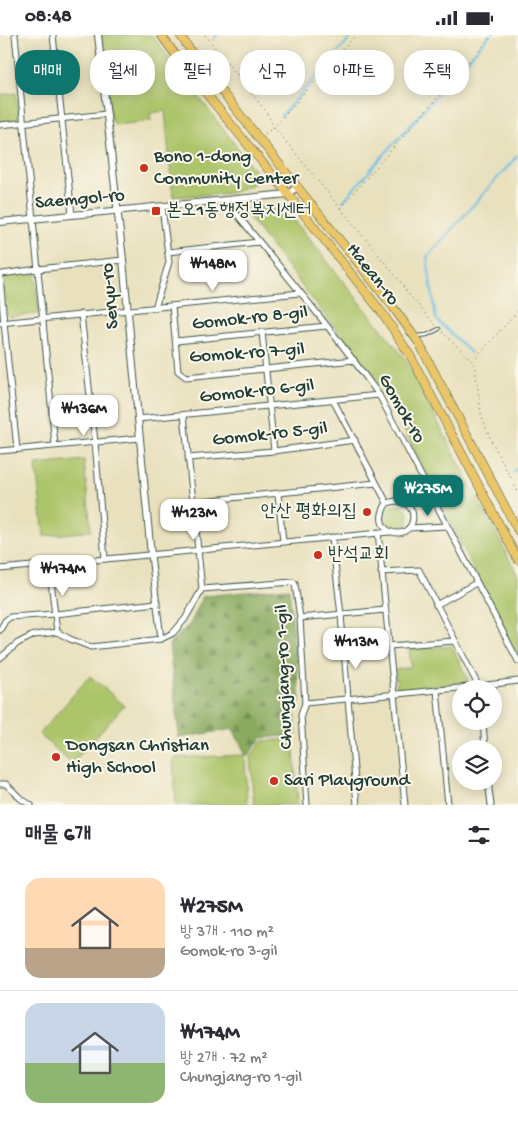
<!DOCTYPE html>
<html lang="ko">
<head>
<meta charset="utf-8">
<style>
	body { margin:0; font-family:"Gochi Hand","Poor Story",sans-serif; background:#f2f2f3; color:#2b2b33; height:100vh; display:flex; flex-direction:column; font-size:19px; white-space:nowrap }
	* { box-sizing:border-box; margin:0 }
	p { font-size:16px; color:#7c7c81 }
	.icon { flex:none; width:28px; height:28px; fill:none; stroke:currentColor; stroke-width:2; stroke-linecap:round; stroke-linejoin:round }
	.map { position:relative; height:770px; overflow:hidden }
	.details { display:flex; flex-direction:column; background:#fff; flex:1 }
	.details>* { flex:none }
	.banner { position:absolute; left:15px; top:15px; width:489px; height:45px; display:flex; gap:10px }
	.fabs { position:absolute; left:452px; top:645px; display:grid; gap:10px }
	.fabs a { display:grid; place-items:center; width:50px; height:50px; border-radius:50%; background:#fff; box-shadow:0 2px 12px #0003; font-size:25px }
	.price { position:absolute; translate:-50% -42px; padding:0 11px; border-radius:10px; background:#fff; color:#222; font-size:16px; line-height:32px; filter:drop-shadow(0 1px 2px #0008) }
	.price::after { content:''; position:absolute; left:50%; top:30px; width:15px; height:11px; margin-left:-8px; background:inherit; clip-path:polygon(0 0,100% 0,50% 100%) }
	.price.current { background:#0f766e; color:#fff }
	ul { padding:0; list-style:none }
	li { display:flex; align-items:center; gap:15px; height:125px; padding:0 25px }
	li+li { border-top:1px solid #e1e1e2 }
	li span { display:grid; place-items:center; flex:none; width:140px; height:100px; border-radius:15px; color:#555 }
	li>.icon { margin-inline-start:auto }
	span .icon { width:60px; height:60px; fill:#fffc; stroke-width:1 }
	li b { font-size:21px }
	h2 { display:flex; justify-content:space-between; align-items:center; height:60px; padding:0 25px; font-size:21px }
	.tag { padding:0 18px; border-radius:20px; background:#fff; box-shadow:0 2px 12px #0003; font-size:18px; line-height:45px }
	.tag.current { background:#0f766e; color:#fff }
	.status { display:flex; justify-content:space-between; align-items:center; height:35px; padding:0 25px; background:#fff; direction:ltr }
	.status svg { height:14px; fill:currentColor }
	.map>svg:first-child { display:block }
</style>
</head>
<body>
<div class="status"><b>08:48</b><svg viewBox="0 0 49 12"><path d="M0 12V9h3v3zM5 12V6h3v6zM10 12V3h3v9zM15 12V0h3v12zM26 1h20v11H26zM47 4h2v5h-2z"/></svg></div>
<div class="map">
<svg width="518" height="770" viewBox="0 0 518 770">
	<defs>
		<pattern id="forest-firs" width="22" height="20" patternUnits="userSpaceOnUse" patternTransform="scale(1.25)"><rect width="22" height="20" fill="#8aaa5f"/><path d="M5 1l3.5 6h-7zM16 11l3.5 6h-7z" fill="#708c4f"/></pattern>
	</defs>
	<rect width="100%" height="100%" fill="#fbf7ec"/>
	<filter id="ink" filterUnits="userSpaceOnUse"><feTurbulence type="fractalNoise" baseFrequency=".02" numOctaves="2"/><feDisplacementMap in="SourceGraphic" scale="10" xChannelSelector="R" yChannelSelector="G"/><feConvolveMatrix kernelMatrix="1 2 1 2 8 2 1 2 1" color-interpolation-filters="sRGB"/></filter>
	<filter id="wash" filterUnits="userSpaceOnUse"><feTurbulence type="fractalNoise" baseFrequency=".0096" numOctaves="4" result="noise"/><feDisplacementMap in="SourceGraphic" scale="20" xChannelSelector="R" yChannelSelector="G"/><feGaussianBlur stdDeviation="1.12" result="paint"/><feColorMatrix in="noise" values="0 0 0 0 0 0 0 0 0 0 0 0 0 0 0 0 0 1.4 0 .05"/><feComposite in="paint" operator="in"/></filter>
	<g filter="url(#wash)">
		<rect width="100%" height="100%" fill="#e9e1be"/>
		<!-- forest -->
		<path fill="url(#forest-firs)" stroke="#54744a" d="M289,553L300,665L295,675L296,700L261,703L247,722L233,694L179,703L169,609L190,589L203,561Z"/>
		<!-- green -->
		<g fill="#adc56b" stroke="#668150">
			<path d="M101,0H152L160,11L262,145L232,158L173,162L165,76L150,78L151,86L116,90L111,86Z"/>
			<path d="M16,58L19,82L17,85L0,87V60Z"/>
			<path d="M282,170L404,322L518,541V624L387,360L243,175Z"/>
			<path d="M32,237L35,239L39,276L37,279L9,282L7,280L2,243L4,240Z"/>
			<path d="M84,425L91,496L44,501L36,430Z"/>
			<circle cx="396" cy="483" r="13"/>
			<path d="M452,611L468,645L466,648L400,655L397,652L395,635L411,632L409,615Z"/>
			<path d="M90,641L124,670L72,729L39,699Z"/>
			<path d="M293,704L298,770H254L250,722L262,706Z"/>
			<path d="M245,720L247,770H176L173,723Z"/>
		</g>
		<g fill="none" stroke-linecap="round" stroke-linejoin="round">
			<!-- stream -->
			<g stroke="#6ac0e7" stroke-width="2">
				<path d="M213,5L217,0"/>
				<path d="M281,81L353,0"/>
				<path d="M343,166L490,0"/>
				<path d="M471,318L436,284L427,222L518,120"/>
				<path d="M513,438L518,432"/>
			</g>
		</g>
	</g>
	<g filter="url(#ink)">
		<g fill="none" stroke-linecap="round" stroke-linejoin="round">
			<defs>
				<path id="service" d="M417,301L427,300L439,294"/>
				<g id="minor">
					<path d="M15,0L55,410"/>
					<path d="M53,0L72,180"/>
					<path d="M0,90L107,79"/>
					<path d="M226,166C278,230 331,293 379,360L518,626"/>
					<path d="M168,217L259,207"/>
					<path d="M172,271L178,336L186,342L354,325"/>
					<path d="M155,273L169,227L162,172"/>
					<path d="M81,279L95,407L105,524"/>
					<path d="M0,288L300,258"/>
					<path d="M262,297L274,416"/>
					<path d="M176,306L327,291"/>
					<path d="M333,365L387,468"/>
					<path d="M184,380L202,554"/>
					<path d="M138,384L379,360"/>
					<path d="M17,414L4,288L0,241L2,239L38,234L123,225"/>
					<path d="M0,416L140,403"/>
					<path d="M188,423L274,416L355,405"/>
					<path d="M278,459L283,506"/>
					<path d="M396,466C403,466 409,469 412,476C413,479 413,484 412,488C404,508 368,496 387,468Z"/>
					<path d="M193,467L376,448"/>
					<path d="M409,493L447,491"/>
					<path d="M378,497L405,770"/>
					<path d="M332,502L341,580L357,770"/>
					<path d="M151,520L161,604"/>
					<path d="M49,529L57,597"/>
					<path d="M0,534L390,497"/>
					<path d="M381,537L419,535L479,652"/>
					<path d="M436,570L476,548"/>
					<path d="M300,583L385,575"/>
					<path d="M0,595L5,586L10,582L55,579L157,568"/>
					<path d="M57,597L70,604L91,612L161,604L173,598L185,584L202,554L293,547L295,549L300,583L305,668L301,680L307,770"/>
					<path d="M389,611L455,606"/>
					<path d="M0,623L18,608L34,600L57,597"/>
					<path d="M437,655L448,770"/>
					<path d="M305,668L479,651L518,646"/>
					<path d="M483,686L485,714"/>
					<path d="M488,746L491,770"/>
					<path d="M0,749H6L21,764L31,770"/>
				</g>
				<g id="tertiary">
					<path d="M98,0L123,225L151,520"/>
					<path d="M0,187L288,159L297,152"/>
				</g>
				<g id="primary">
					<path d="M161,0L186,34L288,159L383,279L411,322L518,525"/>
					<path d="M180,0L199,28L393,272L419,308L518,496"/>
				</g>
			</defs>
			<!-- service casing -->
			<use href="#service" stroke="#3d5649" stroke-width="4.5"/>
			<!-- minor casing -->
			<use href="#minor" stroke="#3d5649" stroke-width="7"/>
			<!-- tertiary casing -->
			<use href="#tertiary" stroke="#3d5649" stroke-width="8"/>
			<!-- primary casing -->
			<use href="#primary" stroke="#3d5649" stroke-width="9"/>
			<!-- path -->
			<g stroke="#3d5649" stroke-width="1" stroke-dasharray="1 4" stroke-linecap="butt">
				<path d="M205,0L265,75L274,92L399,245L407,257L436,291"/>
				<path d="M265,99L274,92L356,0"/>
				<path d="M340,173L493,0"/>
				<path d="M442,297L472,326L475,332L481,379L491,405L518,457"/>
				<path d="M473,325L481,317L518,276"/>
			</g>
			<!-- service -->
			<use href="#service" stroke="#fff" stroke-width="2.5"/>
			<!-- minor -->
			<use href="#minor" stroke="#fff" stroke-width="5"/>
			<!-- tertiary -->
			<use href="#tertiary" stroke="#fff" stroke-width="6"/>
			<!-- primary -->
			<use href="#primary" stroke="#ebc669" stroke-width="8"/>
		</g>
	</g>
	<!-- markers -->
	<g fill="#c8321e" stroke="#fbf7ec" stroke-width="2">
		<circle cx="144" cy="133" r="5"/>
		<rect x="151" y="171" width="10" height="10" rx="2.5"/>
		<circle cx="367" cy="477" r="5"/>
		<circle cx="318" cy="520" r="5"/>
		<circle cx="56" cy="722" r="5"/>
		<circle cx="274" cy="746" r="5"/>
	</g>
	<g text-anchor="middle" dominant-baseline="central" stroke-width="4" stroke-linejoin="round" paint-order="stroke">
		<!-- poi labels -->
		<g font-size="19" fill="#1f3d34" stroke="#fbf7ec" text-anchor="start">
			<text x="154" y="122">Bono 1-dong<tspan x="154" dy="22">Community Center</tspan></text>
			<text x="166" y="176">본오1동행정복지센터</text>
			<text x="357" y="477" text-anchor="end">안산 평화의집</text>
			<text x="328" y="520">반석교회</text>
			<text x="66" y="711">Dongsan Christian<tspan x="66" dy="22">High School</tspan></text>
			<text x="284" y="746">Sari Playground</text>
		</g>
		<!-- street labels -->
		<g font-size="19" fill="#1f3d34" stroke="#fbf7ec">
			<text transform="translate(80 165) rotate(-5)">Saemgol-ro</text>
			<text transform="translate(372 240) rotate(52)">Haean-ro</text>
			<text transform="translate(111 261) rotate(-95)">Seryu-ro</text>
			<text transform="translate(250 284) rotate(-6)">Gomok-ro 8-gil</text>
			<text transform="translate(247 319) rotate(-4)">Gomok-ro 7-gil</text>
			<text transform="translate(257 357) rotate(-6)">Gomok-ro 6-gil</text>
			<text transform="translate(401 374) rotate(60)">Gomok-ro</text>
			<text transform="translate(270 400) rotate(-6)">Gomok-ro 5-gil</text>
			<text transform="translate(285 642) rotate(-92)">Chungjang-ro 1-gil</text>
		</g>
	</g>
</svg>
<div class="fabs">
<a><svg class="icon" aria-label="locate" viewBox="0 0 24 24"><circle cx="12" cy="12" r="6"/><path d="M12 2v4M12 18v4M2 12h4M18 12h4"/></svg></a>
<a><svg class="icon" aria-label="layers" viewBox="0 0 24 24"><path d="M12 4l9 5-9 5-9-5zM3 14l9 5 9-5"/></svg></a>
</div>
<b class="price" style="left:213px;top:257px">₩148M</b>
<b class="price" style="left:84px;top:402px">₩136M</b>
<b class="price current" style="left:428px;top:482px">₩275M</b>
<b class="price" style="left:194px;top:506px">₩123M</b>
<b class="price" style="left:63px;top:562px">₩174M</b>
<b class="price" style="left:356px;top:635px">₩113M</b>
<div class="banner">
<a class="tag current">매매</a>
<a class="tag">월세</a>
<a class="tag">필터</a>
<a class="tag">신규</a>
<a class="tag">아파트</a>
<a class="tag">주택</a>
</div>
</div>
<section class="details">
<h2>매물 6개<svg class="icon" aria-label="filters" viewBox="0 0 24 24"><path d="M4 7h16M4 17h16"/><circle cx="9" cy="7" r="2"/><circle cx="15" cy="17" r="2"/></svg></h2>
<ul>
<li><span style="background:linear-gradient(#ffd9b3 70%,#b9a48a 0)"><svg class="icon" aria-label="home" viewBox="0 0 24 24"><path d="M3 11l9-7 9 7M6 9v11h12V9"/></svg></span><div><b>₩275M</b><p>방 3개 · 110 m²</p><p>Gomok-ro 3-gil</p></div></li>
<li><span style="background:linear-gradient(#c9d6e8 60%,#8fb573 0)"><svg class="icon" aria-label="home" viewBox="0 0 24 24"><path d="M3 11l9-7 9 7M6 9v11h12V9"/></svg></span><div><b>₩174M</b><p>방 2개 · 72 m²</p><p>Chungjang-ro 1-gil</p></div></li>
</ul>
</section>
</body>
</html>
